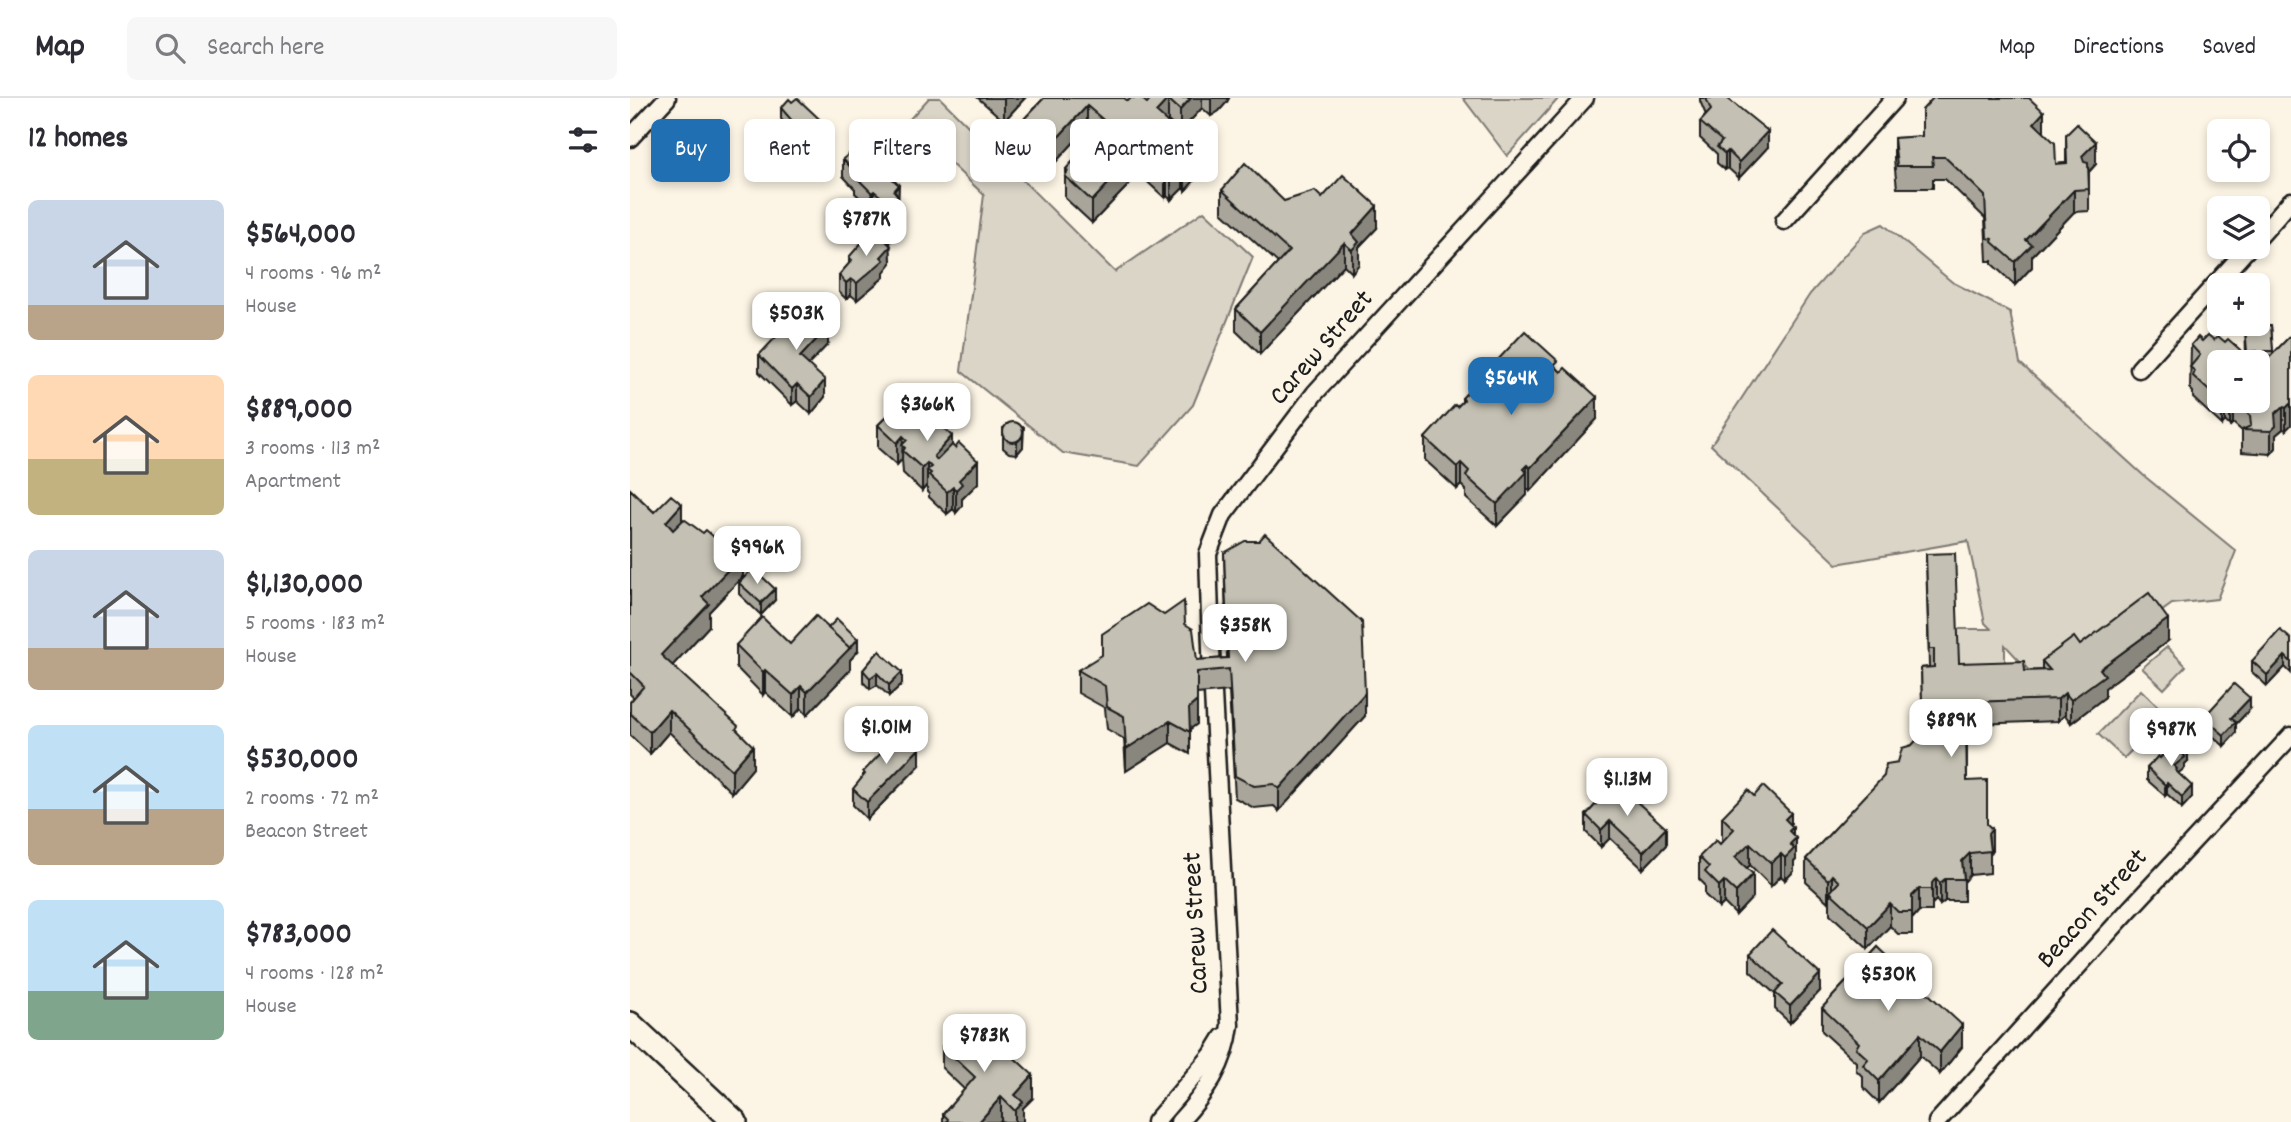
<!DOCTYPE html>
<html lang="en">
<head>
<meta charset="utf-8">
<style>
	body { margin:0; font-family:Dekko,sans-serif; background:#f7f7f7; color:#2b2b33; height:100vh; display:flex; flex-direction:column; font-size:26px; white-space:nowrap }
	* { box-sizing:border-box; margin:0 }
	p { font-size:23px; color:#7c7c81 }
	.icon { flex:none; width:38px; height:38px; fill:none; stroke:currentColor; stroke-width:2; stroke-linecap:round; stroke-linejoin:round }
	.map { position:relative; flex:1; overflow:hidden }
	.details { display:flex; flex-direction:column; background:#fff; width:630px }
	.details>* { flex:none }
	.guide { position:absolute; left:21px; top:21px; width:665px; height:63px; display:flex; gap:14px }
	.controls { position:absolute; left:1577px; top:21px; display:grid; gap:14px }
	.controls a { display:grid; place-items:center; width:63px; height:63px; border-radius:10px; background:#fff; box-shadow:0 4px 10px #0003; font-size:35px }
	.price { position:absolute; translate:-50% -60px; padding:0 16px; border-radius:14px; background:#fff; color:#222; font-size:23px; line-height:46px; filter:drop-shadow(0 2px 4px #0008) }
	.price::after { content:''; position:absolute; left:50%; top:42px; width:21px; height:16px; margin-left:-10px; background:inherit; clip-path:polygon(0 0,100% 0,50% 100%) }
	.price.active { background:#1f6fb2; color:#fff }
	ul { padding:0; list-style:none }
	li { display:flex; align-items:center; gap:21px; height:175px; padding:0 28px }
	li span { display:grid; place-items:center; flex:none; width:196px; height:140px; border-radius:10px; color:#555 }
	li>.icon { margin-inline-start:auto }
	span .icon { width:84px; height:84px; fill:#fffc; stroke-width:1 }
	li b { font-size:30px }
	h2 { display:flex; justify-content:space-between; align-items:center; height:84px; padding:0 28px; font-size:30px }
	.chip { padding:0 24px; border-radius:10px; background:#fff; box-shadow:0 4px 10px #0003; font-size:24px; line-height:63px }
	.chip.active { background:#1f6fb2; color:#fff }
	header { display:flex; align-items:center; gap:42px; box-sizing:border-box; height:98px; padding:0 35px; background:#fff; border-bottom:2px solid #e1e1e2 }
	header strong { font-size:33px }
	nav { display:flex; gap:38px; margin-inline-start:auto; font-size:24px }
	.search { width:490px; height:63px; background:#f7f7f7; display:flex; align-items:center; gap:18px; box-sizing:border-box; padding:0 24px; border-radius:10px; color:#7c7c81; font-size:26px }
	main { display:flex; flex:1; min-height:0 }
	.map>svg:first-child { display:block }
</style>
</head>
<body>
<header>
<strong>Map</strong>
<div class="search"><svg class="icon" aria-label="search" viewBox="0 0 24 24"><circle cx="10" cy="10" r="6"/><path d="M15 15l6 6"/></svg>Search here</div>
<nav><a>Map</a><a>Directions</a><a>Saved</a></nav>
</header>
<main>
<section class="details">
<h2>12 homes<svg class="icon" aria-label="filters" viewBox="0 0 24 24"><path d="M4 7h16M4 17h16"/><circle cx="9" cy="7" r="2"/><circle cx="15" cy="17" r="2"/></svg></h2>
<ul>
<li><span style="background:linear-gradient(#c9d6e8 75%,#b9a48a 0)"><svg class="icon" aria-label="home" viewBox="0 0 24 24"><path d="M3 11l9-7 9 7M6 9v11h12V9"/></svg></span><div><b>$564,000</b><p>4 rooms · 96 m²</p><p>House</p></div></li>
<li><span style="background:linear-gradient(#ffd9b3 60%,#c2b280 0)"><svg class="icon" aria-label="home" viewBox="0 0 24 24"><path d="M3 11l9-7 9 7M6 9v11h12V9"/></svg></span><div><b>$889,000</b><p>3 rooms · 113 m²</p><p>Apartment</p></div></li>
<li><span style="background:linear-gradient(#c9d6e8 70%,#b9a48a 0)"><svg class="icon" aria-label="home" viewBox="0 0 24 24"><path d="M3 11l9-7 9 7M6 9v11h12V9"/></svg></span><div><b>$1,130,000</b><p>5 rooms · 183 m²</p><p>House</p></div></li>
<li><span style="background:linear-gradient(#bfe0f5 60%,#b9a48a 0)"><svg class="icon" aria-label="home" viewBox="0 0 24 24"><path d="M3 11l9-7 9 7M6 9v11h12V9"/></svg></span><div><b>$530,000</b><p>2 rooms · 72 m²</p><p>Beacon Street</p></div></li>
<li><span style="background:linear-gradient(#bfe0f5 65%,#7fa58c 0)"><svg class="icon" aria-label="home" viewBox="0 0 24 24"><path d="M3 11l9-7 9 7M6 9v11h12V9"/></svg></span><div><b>$783,000</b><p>4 rooms · 128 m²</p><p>House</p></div></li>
</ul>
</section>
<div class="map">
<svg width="1661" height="1024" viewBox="0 0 1661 1024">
	<rect width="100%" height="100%" fill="#fcf5e5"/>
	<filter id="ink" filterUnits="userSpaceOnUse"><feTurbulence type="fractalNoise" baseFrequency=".0143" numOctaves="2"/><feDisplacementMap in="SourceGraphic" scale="14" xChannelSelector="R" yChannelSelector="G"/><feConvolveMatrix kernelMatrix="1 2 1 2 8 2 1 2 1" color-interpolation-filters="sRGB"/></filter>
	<g filter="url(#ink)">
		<!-- green -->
		<g fill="#dbd5c8" stroke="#7c7872" stroke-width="2">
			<path d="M299,0H310L485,174L574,113L623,159L563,307L509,368L433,355L331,273L354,97L277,24Z"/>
			<path d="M833,0H929L877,58Z"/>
			<path d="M1253,126L1322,184L1380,214L1390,265L1513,377L1606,453L1587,501L1542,506L1498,538L1405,579L1375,547V577H1329L1327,531H1361L1355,525L1338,443L1207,466L1081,347L1180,196L1235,134Z"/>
			<path d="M1537,549L1556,568L1534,591L1512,570Z"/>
			<path d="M1511,592L1537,617L1494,660L1468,636Z"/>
		</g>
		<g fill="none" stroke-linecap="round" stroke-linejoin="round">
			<defs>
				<g id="minor">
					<path d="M0,40L37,0"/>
					<path d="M1154,123L1265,0"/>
					<path d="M1628,140L1661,103"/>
					<path d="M1509,271L1619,149"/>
					<path d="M582,581L578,456L593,417L685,295L955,0"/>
					<path d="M525,1024L582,957L593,939"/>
					<path d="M549,1024C576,995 595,967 600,927L583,595"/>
					<path d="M1307,1024L1499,812L1661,638"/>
				</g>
				<path id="secondary" d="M0,926L105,1024"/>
			</defs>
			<!-- minor casing -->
			<use href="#minor" stroke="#1c1c1c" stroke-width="21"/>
			<!-- secondary casing -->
			<use href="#secondary" stroke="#1c1c1c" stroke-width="28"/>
			<!-- minor -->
			<use href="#minor" stroke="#fcf5e5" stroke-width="16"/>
			<!-- secondary -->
			<use href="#secondary" stroke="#fcf5e5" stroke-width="23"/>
		</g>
		<!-- wall -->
		<g fill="#a9a59a" stroke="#1c1c1c" stroke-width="2" fill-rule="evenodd">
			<path d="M348,0H395L374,23Z"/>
			<path d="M414,0L498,3L517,5L519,3V0H599L597,4L589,13L581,18L572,10L550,34L538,23L537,24L570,76L555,93L553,90L541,102L537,98L535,100L509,76L462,125L435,100V78L436,75V71L466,38L457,30L422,68L394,43V21Z"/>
			<path d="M1070,0H1097L1138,49L1109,80L1098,70L1095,72L1087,65V56L1070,40V24L1076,17L1070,3Z"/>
			<path d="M151,10L200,42L188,55L174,41L172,43L164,37L151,21Z"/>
			<path d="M1414,35L1426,66L1436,65V37L1466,66L1459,74V113L1444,114L1402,158V169L1385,187L1362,166V163H1357L1355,120L1315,81H1303V90H1267L1264,62V40Z"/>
			<path d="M226,57L260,79L269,104L268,115L260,123L244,110L242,112L225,95V91L213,78V61Z"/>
			<path d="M592,92L654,103L747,130L729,149V166L722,175L714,167L630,256L606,233V211L648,165L592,114Z"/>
			<path d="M237,145L260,148L261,165L254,174V179L227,202L221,197L216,201L209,194V177L219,166V159Z"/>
			<path d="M1641,227L1643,256L1661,237L1656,332L1653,331L1646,337V350L1641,356L1612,354V333L1603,325L1600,328L1595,323L1592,327L1563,300V294L1560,291L1561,247L1572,243L1584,242L1595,244L1616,256L1615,228ZM1589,264H1628V303H1589Z"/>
			<path d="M198,246L178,267L195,299L181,316L167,303L162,307L129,274V257Z"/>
			<path d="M928,271L967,321L900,393L897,390V397L867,428L836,400V392L831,387L827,391L795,362V340L827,309L832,304V300Z"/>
			<path d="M266,302L297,324L322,347L348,385L332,401V408L326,415L323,411L317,416L299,399V396L297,394V387L292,393L273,375L272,361L267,367L248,350V327L266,309Z"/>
			<path d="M394,329L393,349L387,356L379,355L373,350V330Z"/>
			<path d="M0,391L24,414L52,423L113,478L79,514V528L42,568L108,633L123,670L102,695L39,634L20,656L0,637V604L4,600L0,596Z"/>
			<path d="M594,455L735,618L649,713L644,708L624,710L605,700L599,593L567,596V626L560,631V656L540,645L496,673L494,641L477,631L475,610L448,595V572L555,526L567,562L597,560Z"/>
			<path d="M1296,456L1329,565L1395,573L1412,572V563L1450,547L1538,543L1475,590V599L1441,625L1435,617L1428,623L1346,626V636L1337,646V683L1357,726L1362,753L1360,756V775L1340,777L1334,784V803H1315L1310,807L1306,802L1302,806V813H1289L1282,821V836H1268L1260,828L1238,851L1200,816V802L1198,804L1176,784V761L1268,664L1293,636L1291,570L1299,569Z"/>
			<path d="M109,485L145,502L131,517L109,496Z"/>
			<path d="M1661,541V575L1655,569L1637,588L1622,574V563Z"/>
			<path d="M160,546L228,553L220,562V572L177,617L171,610L163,619L135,594L133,597L106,569V547Z"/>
			<path d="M249,553L272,586L259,598L247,587L240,591L233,584V572Z"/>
			<path d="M1620,611L1606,626V635L1594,648L1574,630V619Z"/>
			<path d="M1532,652L1558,663L1555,666V670L1548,675L1562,699L1552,710L1537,696L1535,698L1517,682V670L1532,658Z"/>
			<path d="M290,667L237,721L223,707V691L233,679V674Z"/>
			<path d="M986,685L1036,747L1013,771L980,740L971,749L956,734V717Z"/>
			<path d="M1124,698L1161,727L1166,762L1164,764V773L1155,782L1151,778L1141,788L1120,767L1117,770L1123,799L1106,817L1094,805L1089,810L1075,797V787L1069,781V759L1090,746L1093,743L1092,741V719Z"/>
			<path d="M1248,849L1332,949L1310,976L1290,958L1249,1005L1233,989V979L1226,972V964L1192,933V910Z"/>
			<path d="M1120,856L1190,893L1160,925L1145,911V896L1120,873Z"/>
			<path d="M312,948L403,1000L393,1010V1024H374L371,1022L369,1024H313V1016L335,992L312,970Z"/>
		</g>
		<!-- shaded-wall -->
		<g fill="#89867d" stroke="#1c1c1c" stroke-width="2">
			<path d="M375,0H395L374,23V1Z"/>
			<path d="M561,0H572V10L550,34V12Z"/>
			<path d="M581,0H599L597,4L589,13L581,18Z"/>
			<path d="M538,1V23L526,36V14Z"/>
			<path d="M457,8V30L422,68V46Z"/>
			<path d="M1414,14V36L1404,25Z"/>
			<path d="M174,30V41L172,43V32Z"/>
			<path d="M200,31V42L188,55V44Z"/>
			<path d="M1138,33V49L1109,80V64Z"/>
			<path d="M1466,44V66L1452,81V58Z"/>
			<path d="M509,53V76L462,125V103Z"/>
			<path d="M1098,53V70L1095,72V56Z"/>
			<path d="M570,54V76L555,93V70Z"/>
			<path d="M553,68V90L541,102V80Z"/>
			<path d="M537,76V98L535,100V78Z"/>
			<path d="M269,87L268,115L260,123V106L264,93Z"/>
			<path d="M1444,92V114L1402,158V169L1385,187V164L1396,142Z"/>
			<path d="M244,93V110L242,112V95Z"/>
			<path d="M747,108V130L729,149V166L722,175V136Z"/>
			<path d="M260,138L261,165L254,174V179L227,202V185L251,159L256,143Z"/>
			<path d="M714,145V167L630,256V234Z"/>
			<path d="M221,181V197L216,201V185Z"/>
			<path d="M198,229V246L170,276V259Z"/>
			<path d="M195,282V299L181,316V299Z"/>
			<path d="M167,286V303L162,307V291Z"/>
			<path d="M967,299V321L900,393V370Z"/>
			<path d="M1594,303H1595V323L1592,327V304Z"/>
			<path d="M1603,303V325L1600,328V306Z"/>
			<path d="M1661,305V327L1656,332V310Z"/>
			<path d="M1653,309V331L1646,337V350L1641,356V333L1645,316Z"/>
			<path d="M297,314V336L292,319Z"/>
			<path d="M273,338L272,361L267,367V345Z"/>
			<path d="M322,338V360L304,380V358Z"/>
			<path d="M393,338V349L387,356V344Z"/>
			<path d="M348,363V385L332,401V408L326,415V392L329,382Z"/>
			<path d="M297,365V387L292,393V370Z"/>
			<path d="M831,365V387L827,391V369Z"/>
			<path d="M897,367V397L867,428V406Z"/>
			<path d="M323,389V411L317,416V394Z"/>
			<path d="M52,406V428L36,446V424Z"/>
			<path d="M113,456V478L79,514V528L31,580V557L72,499Z"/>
			<path d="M145,491V502L131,517V505Z"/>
			<path d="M1538,521V543L1475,590V599L1441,625V602L1470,571Z"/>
			<path d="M228,541V553L220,562V572L177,617V594Z"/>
			<path d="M1655,558V569L1637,588V577Z"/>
			<path d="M135,572V594L133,597V574Z"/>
			<path d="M272,574V586L259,598V587Z"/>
			<path d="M247,575V587L240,591V580Z"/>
			<path d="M171,588V610L163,619V597Z"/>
			<path d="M735,595V618L649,713V691Z"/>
			<path d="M1435,595V617L1428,623V601Z"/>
			<path d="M1620,600V611L1606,626V635L1594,648V637L1601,620Z"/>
			<path d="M567,603V626L559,632V610Z"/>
			<path d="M39,612V634L20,656V634Z"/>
			<path d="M1346,613V636L1336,646V624Z"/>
			<path d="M540,623V645L496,673V651Z"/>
			<path d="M123,648V670L102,695V672Z"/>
			<path d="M290,650V667L237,721V704Z"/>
			<path d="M1558,652V663L1555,666V670L1547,676L1544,668Z"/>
			<path d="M1537,685V696L1535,698V687Z"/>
			<path d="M1562,688V699L1552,710V699Z"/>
			<path d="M1161,715V731L1163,729V743L1166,740V762L1164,764V773L1155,782V721Z"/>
			<path d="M980,723V740L971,749V732Z"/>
			<path d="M1036,730V747L1013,771V754Z"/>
			<path d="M1362,731V753L1360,756L1358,736Z"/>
			<path d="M1120,745V767L1105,782V759Z"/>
			<path d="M1340,755V777L1334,784L1332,763Z"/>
			<path d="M1151,756V778L1141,788V765Z"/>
			<path d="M1123,776V799L1106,817V794Z"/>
			<path d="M1202,777V795L1200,794V802L1198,804V782Z"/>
			<path d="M1306,780V802L1302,806V785Z"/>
			<path d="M1315,781V803L1310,807V785Z"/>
			<path d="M1094,783V805L1089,810V788Z"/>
			<path d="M1289,791V813L1282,821V836V798Z"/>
			<path d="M1260,806V828L1238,851V829Z"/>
			<path d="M1190,876V893L1160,925V908Z"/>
			<path d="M1332,927V949L1310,976V954Z"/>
			<path d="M1290,936V958L1249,1005V983Z"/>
			<path d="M403,977V1000L393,1010V1024H385V997Z"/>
			<path d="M371,999V1022L369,1024H349Z"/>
		</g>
		<!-- building -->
		<g fill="#c4c0b3" stroke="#1c1c1c" stroke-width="2">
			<path d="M167,0L200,31L188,44L174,30L172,32L164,25L151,10L159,1L162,4Z"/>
			<path d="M414,0H494L498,3L501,0H511L517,5L521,0H561L550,12L538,1L526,14L570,54L555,70L553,68L541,80L537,76L535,78L509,53L462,103L435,78L438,73L436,71L478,26L457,8L422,46L394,21Z"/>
			<path d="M1076,0H1097L1138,33L1109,64L1098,53L1095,56L1087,49L1092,43L1070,24L1081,12Z"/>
			<path d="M1303,0H1399L1414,14L1404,25L1425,45L1426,66L1437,65L1436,37L1447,26L1466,44L1452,58L1454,64L1458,65L1459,91L1444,92L1396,142L1402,147L1385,164L1362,144L1363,141L1357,140L1355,98L1315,59H1302L1303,68H1267L1264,40L1292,38V12Z"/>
			<path d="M232,51L243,62L246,59L260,73L257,76L269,87L264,93L268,98L260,106L244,93L242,95L225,78L227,76L213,61L222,53L226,57Z"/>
			<path d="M615,65L654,103L685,93L692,100L713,77L747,108L722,136L729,144L722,152L714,145L630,234L606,211L659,153L592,92Z"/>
			<path d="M253,131L260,138L256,143L261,148L251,159L254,162L227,185L221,181L216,185L209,177L222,162L219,159L234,142L237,145L246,134L248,136Z"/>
			<path d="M176,207L198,229L170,259L195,282L181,299L167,286L162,291L129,257Z"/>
			<path d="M1641,227L1643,253H1635V264L1661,237V305L1656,310L1653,309L1645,316L1646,328L1641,333L1612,332L1621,328L1620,317L1603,303L1600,306L1597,303H1628V264H1626V253L1617,254L1615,228Z"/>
			<path d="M895,233L928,263L924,267L931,274L935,270L967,299L900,370L897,367L893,371L897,374L867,406L836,378L839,373L831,365L827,369L795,340L825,307L827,309L834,302L832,300Z"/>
			<path d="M1578,237L1584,242L1588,238L1595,244L1598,241L1624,264H1589V302L1563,278L1565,273L1560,269L1570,257L1561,247L1568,239L1572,243Z"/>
			<path d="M273,295L277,298L278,296L297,314L292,319L299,326L304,321L322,338L304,358L307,362L322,347L325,350L329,345L348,363L329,382L332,386L326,392L323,389L317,394L299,377L301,375L297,372L301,369L297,365L292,370L273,353L275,350L272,347L277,342L273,338L267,345L248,327L270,305L266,302Z"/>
			<circle cx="383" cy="334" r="10"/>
			<path d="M0,391L24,414L41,397L52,406L36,424L43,432L54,421L73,435L76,432L92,446L97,441L113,456L72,499L79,506L31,557L108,628L106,631L123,648L102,672L39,612L20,634L0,615V604L14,588L0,574Z"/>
			<path d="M635,436L732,524L735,595L649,691L644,686L624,688L605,678L599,571L567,574V603L559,610L560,634L540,623L496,651L494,618L477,609L475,588L448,572L472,557V536L517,506L534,517L554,503L555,526L563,531L567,562L598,560L594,455L615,443H629Z"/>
			<path d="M1325,455L1329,565L1394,563L1395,573L1420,572L1412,563L1417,559L1444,539L1450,547L1519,495L1538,521L1470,571L1475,577L1441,602L1435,595L1428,601L1340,604L1341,609L1346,613L1336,624L1333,619L1327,620V630H1336L1337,683L1357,682V726L1362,731L1358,736L1360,753L1340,755L1332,763L1334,781H1315L1310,785L1306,780L1302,785V791H1289L1282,798V814H1268L1260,806L1238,829L1200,794L1209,784L1202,777L1198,782L1176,761L1254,678L1256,666L1268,664L1272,650L1282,647L1293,635L1291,570L1304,569V551H1299L1296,456Z"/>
			<path d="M123,470L145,491L131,505L109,485Z"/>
			<path d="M186,518L220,550L177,594L171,588L163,597L135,572L133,574L106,547L132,519L160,546Z"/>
			<path d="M207,521L228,541L218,552L220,550L198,530Z"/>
			<path d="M1650,532L1661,541V564L1655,558L1637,577L1622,563Z"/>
			<path d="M249,553L272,574L259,587L247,575L240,580L233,572Z"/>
			<path d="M1604,586L1620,600L1601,620L1606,624L1594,637L1574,619Z"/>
			<path d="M272,633L290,650L237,704L223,691L235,676L233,674Z"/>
			<path d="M1547,642L1558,652L1553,656L1555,659L1544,668L1547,671L1546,673L1562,688L1552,699L1537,685L1535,687L1517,670L1528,658L1530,660L1535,655L1532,652L1540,644L1542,647Z"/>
			<path d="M986,685L1036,730L1013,754L980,723L971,732L956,717Z"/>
			<path d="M1133,688L1161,715L1155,721L1163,729L1159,733L1166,740L1160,746L1164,751L1155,760L1151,756L1141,765L1120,745L1105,759L1123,776L1106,794L1094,783L1089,788L1075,774L1079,769L1069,759L1086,742L1090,746L1104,731L1092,719L1118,692L1124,698Z"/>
			<path d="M1142,832L1190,876L1160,908L1145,895L1153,886L1120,856Z"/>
			<path d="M1248,849L1332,927L1310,954L1290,936L1249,983L1233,967L1238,961L1226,950L1229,945L1192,910Z"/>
			<path d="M339,918L403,977L385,997L393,1004L385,1013L371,999L349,1024H317L318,1021L313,1016L345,979L312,948Z"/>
		</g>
	</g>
	<g text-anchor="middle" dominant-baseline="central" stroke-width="6" stroke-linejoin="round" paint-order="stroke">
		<!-- street labels -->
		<g font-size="28" fill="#1c1c1c" stroke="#fcf5e5">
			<text transform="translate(693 251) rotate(-49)">Carew Street</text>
			<text transform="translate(1464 812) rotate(-48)">Beacon Street</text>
			<text transform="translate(568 825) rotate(-93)">Carew Street</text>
		</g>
	</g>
</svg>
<div class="controls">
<a><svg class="icon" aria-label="locate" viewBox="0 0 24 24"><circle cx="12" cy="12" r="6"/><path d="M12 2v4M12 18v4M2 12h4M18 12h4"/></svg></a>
<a><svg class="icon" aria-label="layers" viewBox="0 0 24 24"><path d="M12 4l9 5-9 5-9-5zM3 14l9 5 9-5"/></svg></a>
<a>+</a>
<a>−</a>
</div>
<b class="price" style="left:236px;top:160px">$787K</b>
<b class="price" style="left:166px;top:254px">$503K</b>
<b class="price active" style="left:881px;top:319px">$564K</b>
<b class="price" style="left:297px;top:345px">$366K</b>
<b class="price" style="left:127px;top:488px">$996K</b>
<b class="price" style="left:615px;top:566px">$358K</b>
<b class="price" style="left:1321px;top:661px">$889K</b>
<b class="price" style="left:256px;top:668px">$1.01M</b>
<b class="price" style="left:1541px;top:670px">$987K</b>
<b class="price" style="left:997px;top:720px">$1.13M</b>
<b class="price" style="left:1258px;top:915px">$530K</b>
<b class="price" style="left:354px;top:976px">$783K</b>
<div class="guide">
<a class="chip active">Buy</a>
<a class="chip">Rent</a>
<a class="chip">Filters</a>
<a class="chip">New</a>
<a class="chip">Apartment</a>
</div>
</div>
</main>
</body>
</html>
